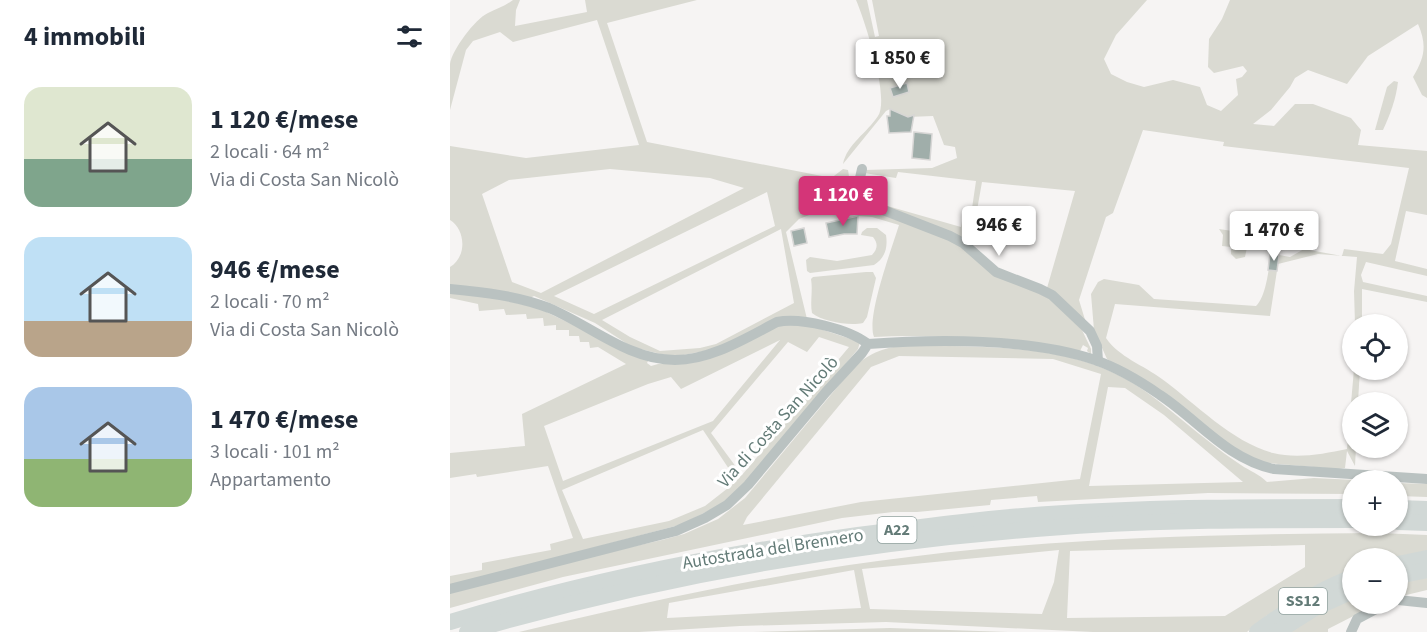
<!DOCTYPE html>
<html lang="it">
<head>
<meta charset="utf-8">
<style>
	body { margin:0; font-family:"Source Sans 3",sans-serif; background:#f6f6f7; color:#1f2937; height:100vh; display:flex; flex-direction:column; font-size:22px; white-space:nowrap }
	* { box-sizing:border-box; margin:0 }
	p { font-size:20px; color:#747a83 }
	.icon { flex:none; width:33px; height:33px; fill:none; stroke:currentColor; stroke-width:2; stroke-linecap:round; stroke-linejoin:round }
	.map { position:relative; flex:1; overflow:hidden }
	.side { display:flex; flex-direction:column; background:#fff; width:450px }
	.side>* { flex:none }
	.buttons { position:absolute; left:892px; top:314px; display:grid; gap:12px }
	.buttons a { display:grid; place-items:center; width:66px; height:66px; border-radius:50%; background:#fff; box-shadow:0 2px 4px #0004; font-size:30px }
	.price { position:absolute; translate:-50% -51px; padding:0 14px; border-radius:6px; background:#fff; color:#222; font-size:20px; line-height:39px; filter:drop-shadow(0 2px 3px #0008) }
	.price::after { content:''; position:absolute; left:50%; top:36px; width:18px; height:14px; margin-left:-9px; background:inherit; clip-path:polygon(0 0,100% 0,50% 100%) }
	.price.active { background:#d43578; color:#fff }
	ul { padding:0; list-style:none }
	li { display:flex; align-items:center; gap:18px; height:150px; padding:0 24px }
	li span { display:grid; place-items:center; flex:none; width:168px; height:120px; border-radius:18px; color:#555 }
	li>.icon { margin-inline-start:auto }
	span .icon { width:72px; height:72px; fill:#fffc; stroke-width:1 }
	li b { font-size:26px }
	h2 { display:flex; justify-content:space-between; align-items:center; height:72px; padding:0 24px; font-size:26px }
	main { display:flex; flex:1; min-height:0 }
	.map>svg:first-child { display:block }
</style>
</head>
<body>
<main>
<section class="side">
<h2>4 immobili<svg class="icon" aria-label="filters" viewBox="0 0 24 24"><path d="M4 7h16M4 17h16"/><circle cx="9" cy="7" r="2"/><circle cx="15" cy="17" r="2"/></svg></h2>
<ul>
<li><span style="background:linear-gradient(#dfe7d0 60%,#7fa58c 0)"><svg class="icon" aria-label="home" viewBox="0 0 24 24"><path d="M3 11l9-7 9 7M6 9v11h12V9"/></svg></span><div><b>1 120 €/mese</b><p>2 locali · 64 m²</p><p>Via di Costa San Nicolò</p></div></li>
<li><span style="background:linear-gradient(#bfe0f5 70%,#b9a48a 0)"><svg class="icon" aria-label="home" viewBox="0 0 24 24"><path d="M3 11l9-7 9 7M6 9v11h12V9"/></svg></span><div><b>946 €/mese</b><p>2 locali · 70 m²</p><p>Via di Costa San Nicolò</p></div></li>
<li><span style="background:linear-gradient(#a9c7e8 60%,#8fb573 0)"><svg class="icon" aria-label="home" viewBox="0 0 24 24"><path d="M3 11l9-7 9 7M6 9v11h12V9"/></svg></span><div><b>1 470 €/mese</b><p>3 locali · 101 m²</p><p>Appartamento</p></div></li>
</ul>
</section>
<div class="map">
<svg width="977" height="632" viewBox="0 0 977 632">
	<rect width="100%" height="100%" fill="#f6f4f3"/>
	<!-- green -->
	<g fill="#dadad2" fill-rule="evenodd">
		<path d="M63,0H70L66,10L65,26L137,12L135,0H247L157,23L197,142L372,176L369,181L380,179L393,169L398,170C404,199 381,193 362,190L359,210L367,212L349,219L336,232L357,319L346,317L265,349L223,357L182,347L145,323L84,296L80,298L0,286V267C17,257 16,230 0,220V146L76,158L189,145L147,20L63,42L50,32L23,41L16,50L0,110C0,95 0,79 0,64C2,50 25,19 38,13C47,9 55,6 63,0ZM160,169L260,178L294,188L91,293L62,282L32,194L59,180ZM317,192L325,226L144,314L104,296ZM331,229L344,303L266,344L250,348L210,351L180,337L152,320Z"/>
		<path d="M406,0H417L425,37L429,36L422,0H697L666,35L654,59L661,74L677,82L694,87L723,80L750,87L757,105L771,111L788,95L786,79L792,77L797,71L793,66L764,73L758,67L759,39L772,19L780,0H977V98L972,95L963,77C975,57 977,45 968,24L918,56L897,84L858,70L845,78L840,87L821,110L803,124L824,126L845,104H863L901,118L911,130L908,145L977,151V215L956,211L945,261L977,269V276L916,262L911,275L913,282L977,296V302L912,289V324H905L904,291L907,257L868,254L828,264L820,316L665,304L656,338C669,357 693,365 712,379C746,404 782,442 823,453C847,459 873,454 897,449L904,369H910L908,402H903V447H906L905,466L897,451L895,468L887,469L816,463L787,451L657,359L644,330L641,294L648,282L654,279L689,285L704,299L806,306C818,295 820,257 822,241L799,238L795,257L786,259L781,254V247L772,246L773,235L769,229L822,237L826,227L834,229L829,255L840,257L854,249L892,256L894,249L933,254L941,244L959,168L773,146L774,142L693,130L663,213L656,217L629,300L636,323L597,288L625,191L532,182L521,244L413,199L511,227L512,221L520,222L526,181L448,172L446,178L414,173L415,170L482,168L507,158L505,147L494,145L483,116L458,117L440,109L436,111L393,164C397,144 417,133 428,116C440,98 415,21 406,0Z"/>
		<path d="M944,81L948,82C946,99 940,115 933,130H925L937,87Z"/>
		<path d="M406,207H412L501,240L599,298L632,330L641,349V354L637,351L638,348L633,345L630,351C592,341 554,339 516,338C485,336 455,335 424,337C416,317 442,248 449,225L422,217L408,216Z"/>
		<path d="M417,228H427L436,235C438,248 435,258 424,265L360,273L357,271L356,260L360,257L387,261L422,255C428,249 428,243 423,237L411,235L412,232Z"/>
		<path d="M416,272H423L426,278L417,317L413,323C400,326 373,322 362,313C360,301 363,291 361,279L363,277Z"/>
		<path d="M0,292L24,293L88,308L198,361L197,363L201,366L208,364H225L326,326L355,324L410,342L408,349L304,473L275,502L233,524L0,586V576L32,570V563L101,550L100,544L123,538L98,466L27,477L26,474L0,478V453L75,446L72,414L176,364L148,347L140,348L139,342H130L129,336H119V330H106V325L94,326L93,318L77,319L76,314L56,315L54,309L29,311L28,304L0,298ZM369,337L399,347L292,475L261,433L338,342L357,352ZM330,340L263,421L113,481L94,426L198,384L221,377L231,389ZM253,430L287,481L255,506L219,521L133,539L112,490Z"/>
		<path d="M458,345C532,348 615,342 681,382C709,399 732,421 757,440C768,449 779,457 791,465C800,471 809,474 817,482L864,478L906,480H903V494L758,493L588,502L587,496L541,500L540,505L467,512H443L392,518L113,577L0,608V593L159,552L212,540L234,534L268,519L295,498L404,367C421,352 435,347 458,345ZM449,356L603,359L651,374L630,479L411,502L293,525L297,517L421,367ZM658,387L675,388L714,415L793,482L639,486Z"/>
		<path d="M948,483L977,484V497L948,496Z"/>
		<path d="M929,533L977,535V552L944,558H903V570L816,616L797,632H643L436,622L290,626L189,632H69C188,604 307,577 428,561C595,538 762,534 929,533ZM855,545V567L775,616L617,618L620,551ZM609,550L604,582L592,614L420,609L412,569ZM404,570L411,608L217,618L219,603Z"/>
		<path d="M977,577V590L948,597V582Z"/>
		<path d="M903,597V603H929L878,629V632H839L858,619Z"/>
		<path d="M440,628L558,632H303Z"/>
	</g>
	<!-- building -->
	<g fill="#a0aeaa" stroke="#d7d6d5" stroke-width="1.5">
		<path d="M457,83L459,92L443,97L440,88Z"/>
		<path d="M440,109L458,117L464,115L461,132L439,133L437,116H440Z"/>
		<path d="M464,132L482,134L480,160L462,158Z"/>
		<path d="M361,194L375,198L403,211H359Z"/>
		<path d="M408,216L407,234H394L379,237L376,223Z"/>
		<path d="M354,228L357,243L344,246L341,231Z"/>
		<path d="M820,254L829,255L827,271L818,270Z"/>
	</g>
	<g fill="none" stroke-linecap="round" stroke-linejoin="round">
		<!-- minor -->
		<g stroke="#bac2c1" stroke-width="10">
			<path d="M412,169L407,191L410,201L500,236L513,243L546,272L590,289L602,295L640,331L647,346L648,361"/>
			<path d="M0,289C33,292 68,296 99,308C140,325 178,360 225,360C261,360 296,338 327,322C351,317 399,329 418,344"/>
			<path d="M0,589L226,531L255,518L277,505L298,485L376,392L412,353L418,344C486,339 580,338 645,360C668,368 690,381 710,395C748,420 777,459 824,469L977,479"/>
			<path d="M948,600L977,603"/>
			<path d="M901,632L907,619L937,603"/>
		</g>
		<!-- highway -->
		<g stroke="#d1d8d6" stroke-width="16">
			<path d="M948,508L977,509"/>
			<path d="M948,522L977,523"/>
			<path d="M948,564L977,558"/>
			<path d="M948,576L977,570"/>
			<path d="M0,622C133,582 270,554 408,535C476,526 545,517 614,513C710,507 806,507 903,507"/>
			<path d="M17,632C211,575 412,541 613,527C710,520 807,520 903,520"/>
			<path d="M807,632C837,610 868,590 903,577"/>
			<path d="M827,632L865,608L903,591"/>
		</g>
	</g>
	<g text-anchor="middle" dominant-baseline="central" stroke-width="6" stroke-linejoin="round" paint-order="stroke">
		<!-- shield labels -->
		<g fill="#fff" stroke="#92a3a0" stroke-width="1.5">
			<rect x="427.5" y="517" width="39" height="26" rx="4.5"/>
			<rect x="829" y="588" width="48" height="26" rx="4.5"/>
		</g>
		<g font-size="16" font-weight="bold" fill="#637b77">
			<text x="447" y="530">A22</text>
			<text x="853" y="601">SS12</text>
		</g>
		<!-- street labels -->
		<g font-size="18" fill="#637b77" stroke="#fff">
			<text transform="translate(328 422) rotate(-48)">Via di Costa San Nicolò</text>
			<text transform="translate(323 549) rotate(-9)">Autostrada del Brennero</text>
		</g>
	</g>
</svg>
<div class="buttons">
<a><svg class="icon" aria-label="locate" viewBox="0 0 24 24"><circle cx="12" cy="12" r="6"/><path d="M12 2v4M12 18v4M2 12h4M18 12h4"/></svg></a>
<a><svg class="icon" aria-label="layers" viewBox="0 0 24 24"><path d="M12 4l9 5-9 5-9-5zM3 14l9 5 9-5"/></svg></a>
<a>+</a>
<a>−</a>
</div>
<b class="price" style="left:450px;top:90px">1 850 €</b>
<b class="price active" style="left:393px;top:227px">1 120 €</b>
<b class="price" style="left:549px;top:257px">946 €</b>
<b class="price" style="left:824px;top:262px">1 470 €</b>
</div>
</main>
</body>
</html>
